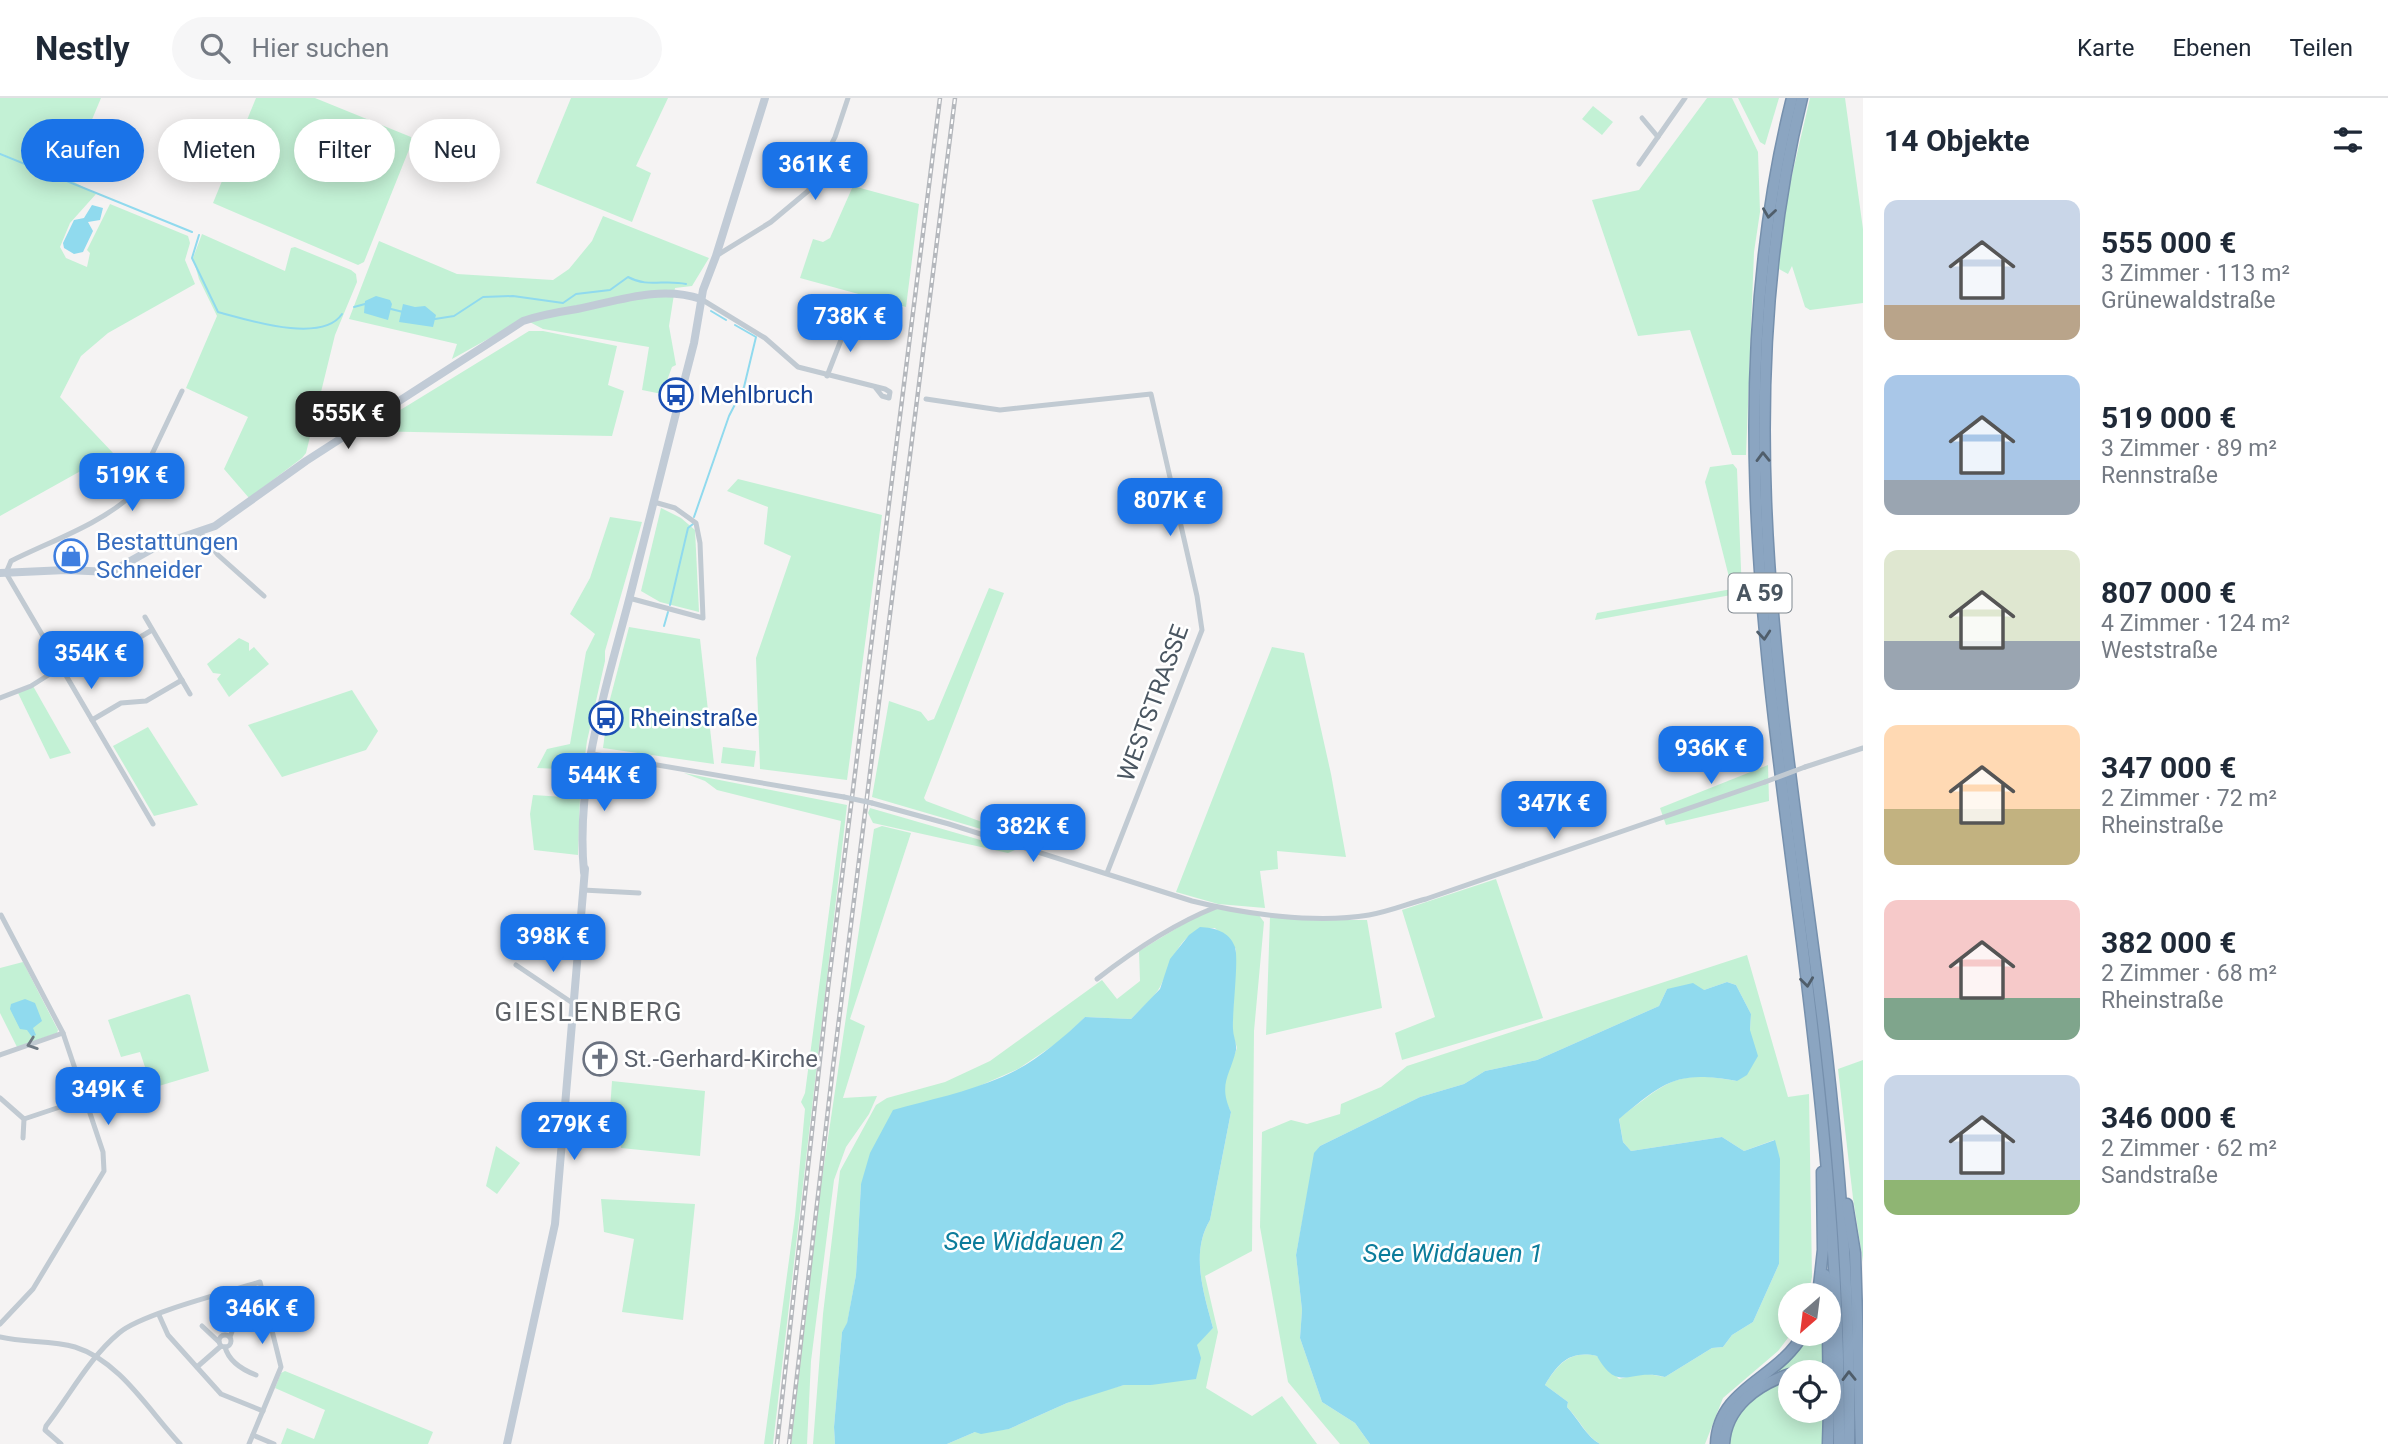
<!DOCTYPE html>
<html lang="de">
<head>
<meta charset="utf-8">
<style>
	body { margin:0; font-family:Roboto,sans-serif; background:#f6f6f7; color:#1f2937; height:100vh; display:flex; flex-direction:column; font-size:26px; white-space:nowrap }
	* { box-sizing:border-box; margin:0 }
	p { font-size:23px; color:#747a83 }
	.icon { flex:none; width:38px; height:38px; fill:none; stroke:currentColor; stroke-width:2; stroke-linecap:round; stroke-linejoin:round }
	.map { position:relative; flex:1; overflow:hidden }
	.sheet { display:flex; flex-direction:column; background:#fff; width:525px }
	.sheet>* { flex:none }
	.hud { position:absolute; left:21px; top:21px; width:665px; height:63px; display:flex; gap:14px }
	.needle { width:46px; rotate:208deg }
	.buttons { position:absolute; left:1778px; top:1185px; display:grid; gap:14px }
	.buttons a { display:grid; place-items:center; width:63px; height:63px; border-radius:50%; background:#fff; box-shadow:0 4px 18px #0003; font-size:35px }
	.price { position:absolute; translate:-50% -60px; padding:0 16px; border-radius:14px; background:#1a73e8; color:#fff; font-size:23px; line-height:46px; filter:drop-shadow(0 2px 4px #0008) }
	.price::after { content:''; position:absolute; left:50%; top:42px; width:21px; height:16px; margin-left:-10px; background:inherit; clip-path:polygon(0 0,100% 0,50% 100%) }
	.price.active { background:#222; color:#fff }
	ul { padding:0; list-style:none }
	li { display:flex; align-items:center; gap:21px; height:175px; padding:0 21px }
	li span { display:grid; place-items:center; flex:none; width:196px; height:140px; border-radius:14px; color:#555 }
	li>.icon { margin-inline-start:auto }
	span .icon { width:84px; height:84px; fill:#fffc; stroke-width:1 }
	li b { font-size:30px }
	h2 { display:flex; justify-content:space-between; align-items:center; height:84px; padding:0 21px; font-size:30px }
	.pill { padding:0 24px; border-radius:32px; background:#fff; box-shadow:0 4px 18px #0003; font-size:24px; line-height:63px }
	.pill.active { background:#1a73e8; color:#fff }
	header { display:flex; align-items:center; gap:42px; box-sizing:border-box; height:98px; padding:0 35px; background:#fff; border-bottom:2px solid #e0e1e3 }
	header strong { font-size:33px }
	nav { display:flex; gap:38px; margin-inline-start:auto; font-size:24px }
	.search { width:490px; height:63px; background:#f6f6f7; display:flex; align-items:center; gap:18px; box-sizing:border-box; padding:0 24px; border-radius:38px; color:#747a83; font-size:26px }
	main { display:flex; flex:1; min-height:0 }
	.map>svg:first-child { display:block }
</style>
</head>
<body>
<header>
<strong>Nestly</strong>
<div class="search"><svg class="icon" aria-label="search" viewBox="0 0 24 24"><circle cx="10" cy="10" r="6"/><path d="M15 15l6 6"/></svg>Hier suchen</div>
<nav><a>Karte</a><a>Ebenen</a><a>Teilen</a></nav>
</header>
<main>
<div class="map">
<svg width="1863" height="1346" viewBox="0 0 1863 1346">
	<rect width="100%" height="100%" fill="#f5f3f3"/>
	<!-- green -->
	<g fill="#c3f1d5">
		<path d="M0,0H101L68,79L63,78L96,96L70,125L60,149L66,160L87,169L90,155L87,152L110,106L188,138L190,145L185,162L195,186L108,235L81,258L60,299L113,355L0,418Z"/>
		<path d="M256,0H315L411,39L412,44L364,164L358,167L213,105Z"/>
		<path d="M571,0H668L636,68L651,75L632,124L536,85Z"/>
		<path d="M1707,0H1732L1758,54L1760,114L1754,154L1746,357H1732L1690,232L1638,238L1592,102L1639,92Z"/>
		<path d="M1738,0H1779L1765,47L1760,44Z"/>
		<path d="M1810,0H1845L1863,131V205L1810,212L1805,209L1792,168L1788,176L1777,170L1789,90Z"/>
		<path d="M1593,8L1613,24L1602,37L1582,21Z"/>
		<path d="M853,88L919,106L906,209L800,180L813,141L823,144L830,140Z"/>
		<path d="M603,118L709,160L692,188L675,190L669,228L676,267L672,269L662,296L642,292L649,249L543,231L524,221L452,261L457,246L349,221L379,143L457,176L553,182L569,171L592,143Z"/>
		<path d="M202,136L285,173L291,150L295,149L351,172L356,176L357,184L335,237L306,355L302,360L249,400L224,371L248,319L186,290L217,218L199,181L193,160Z"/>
		<path d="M529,233H543L617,248L608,287L624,293L612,338L366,333Z"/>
		<path d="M1733,366L1737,371L1742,495L1595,522L1597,515L1732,491L1705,384L1710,369Z"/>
		<path d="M738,381L882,417L847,682L760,671L756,560L791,458L764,446L768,409L727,393Z"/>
		<path d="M661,410L681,420L695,432L699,514L660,504L641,493Z"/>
		<path d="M610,419L642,424L605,553V563L587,643L583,672L537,670L547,651L570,646L586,554L595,536L570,516L590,480Z"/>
		<path d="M989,490L1004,495L924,700L926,703L1011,735L1020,736L1015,741L872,699L889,603L921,614L928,623L934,621Z"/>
		<path d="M629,529L700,541L714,666L603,650L609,605Z"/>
		<path d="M239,540L249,545V553L254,549L269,566L229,599L217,581L221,576L213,575L207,566Z"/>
		<path d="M1272,549L1304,555L1331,676L1346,759L1277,753L1278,771L1260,773L1265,810L1218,806L1176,794Z"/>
		<path d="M33,588L71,655L50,661L18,595Z"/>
		<path d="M352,592L378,633L366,652L282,679L248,627Z"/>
		<path d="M148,629L198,707L154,718L113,648Z"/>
		<path d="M723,649L756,653L754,669L721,665Z"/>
		<path d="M1768,667L1769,703L1666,727L1660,710Z"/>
		<path d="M684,675L847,707L773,1346H764L795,1118L805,1011L801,1004L805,995L841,723L717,692L705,683Z"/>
		<path d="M533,697L580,700L578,757L534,752L530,716Z"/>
		<path d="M870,710L1015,752L1008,755L873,725L868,715Z"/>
		<path d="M882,728L911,735L850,921L865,928L843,1000L877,998L869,1016L846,1049L834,1082L811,1263L807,1346H791L821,1087L874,731Z"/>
		<path d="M1496,781L1543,920L1402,962L1395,935L1435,919L1402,812Z"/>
		<path d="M1216,811L1258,816L1264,824L1254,933L1252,1153L1205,1178L1218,1234L1206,1290L1252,1318L1282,1298L1317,1346H947L975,1334L1009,1331L1067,1305L1105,1292L1124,1287H1151L1213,1230C1204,1196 1190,1155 1210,1122L1231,1014L1225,1002V980L1237,950L1232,933L1236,851L1215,830C1179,829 1173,863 1160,889C1154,900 1140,911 1131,921L1085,919L1060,943L1018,971L977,989L861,1086L856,1177L847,1226L842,1234L834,1329L835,1346H813L823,1216L840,1073L876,1007L887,1000L945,984L990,963L1102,882L1117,901L1140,883L1139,853L1195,819Z"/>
		<path d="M1270,819L1309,822H1367L1382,910L1266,937Z"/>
		<path d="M1747,857L1788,999L1809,996L1812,1179L1808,1197H1790L1791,1236L1778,1253L1723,1300L1705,1346H1600C1586,1338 1579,1321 1567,1309L1568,1304L1545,1287C1558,1266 1570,1252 1597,1258L1619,1281L1642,1275L1665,1279L1712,1250L1723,1249L1732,1237L1753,1224L1779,1166L1774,1042L1744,1053L1722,1039L1631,1053L1623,1044L1619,1020C1668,984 1674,971 1737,983L1750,932L1751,916L1736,887L1727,884L1704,892L1667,891L1659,908L1537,962L1485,973L1464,986L1420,999L1320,1048L1315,1055L1296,1157L1302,1212L1300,1240L1322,1304L1355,1325L1370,1346H1340L1288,1284L1260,1129L1262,1034L1291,1022L1307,1026L1340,1016L1341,1006L1381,989L1407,968Z"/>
		<path d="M23,864L58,932L57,935L17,949L0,915V870Z"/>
		<path d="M187,896L190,897L209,973L152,990L140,954L121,959L108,922Z"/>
		<path d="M1863,962V1164L1853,1100L1838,971Z"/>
		<path d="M612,983L705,993L700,1058L621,1050L619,1030L615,1028L616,1013L610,1012Z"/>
		<path d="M496,1048L520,1065L497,1096L486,1088Z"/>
		<path d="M601,1101L695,1106L683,1222L622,1214L634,1141L604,1134Z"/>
		<path d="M1806,1236H1824L1825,1274L1791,1273L1756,1289L1722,1323Z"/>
		<path d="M285,1273L433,1334L428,1346H281L287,1330L314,1341L325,1312L275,1290L281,1275Z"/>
		<path d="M1790,1278V1312L1824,1313V1346H1727L1732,1321L1751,1300Z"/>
	</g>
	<!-- water -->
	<g fill="#90daee">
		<path d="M92,107L103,110L100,122L88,124L93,133L83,154L74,156L64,150L63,145L74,122L84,120Z"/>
		<path d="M376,198L390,202L392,206L388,222L364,215L365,203Z"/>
		<path d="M403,206L415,209L425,208L436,217L433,229L399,224Z"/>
		<path d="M1200,829C1215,830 1229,833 1235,849C1239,861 1232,915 1233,931C1233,938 1237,945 1236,952C1230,978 1218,986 1231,1014L1210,1122C1190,1155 1204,1196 1213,1230L1197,1247L1201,1260L1196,1281L1151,1287H1124L1067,1305L1009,1331L981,1336L975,1334L947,1346H835L834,1329L842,1234L847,1225L856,1177L861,1086L870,1055L893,1012C929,1002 967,994 1002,979C1033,966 1061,942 1085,919L1131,921L1160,891L1170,861L1189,837Z"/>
		<path d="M1727,884L1736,887L1751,916L1750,932L1758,958L1747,977L1737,983C1677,972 1665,983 1619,1021L1623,1044L1631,1053L1722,1039L1744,1053L1775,1042L1780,1061L1779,1166L1753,1224L1732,1237L1723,1249L1712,1250L1665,1279C1629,1269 1619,1297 1597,1258C1570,1252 1558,1265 1545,1287L1568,1304L1567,1309C1579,1322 1586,1338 1600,1346H1370L1355,1325L1322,1304L1300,1240L1302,1212L1296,1157L1314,1055L1320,1048L1420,999L1464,986L1485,973L1537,962L1659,908L1667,891L1693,885L1704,892Z"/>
		<path d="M25,901L35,905L42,923L33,930L36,937L32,939L27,932L20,931L10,911L11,906Z"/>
	</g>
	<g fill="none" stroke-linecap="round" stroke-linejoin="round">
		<!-- stream -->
		<g stroke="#90daee" stroke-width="2">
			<path d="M0,56L192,134"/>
			<path d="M199,137L192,160L218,214C248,222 322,246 342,216"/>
			<path d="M354,209L365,206"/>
			<path d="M391,211L403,214"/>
			<path d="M711,213L726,222"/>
			<path d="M435,221L454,218L483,199L513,198L563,205L576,196L610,192L628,179C648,190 664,181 686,186"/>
			<path d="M694,419L729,318L744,289L756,239L735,227"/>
			<path d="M670,507L688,430L693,426"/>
			<path d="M664,528L668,514"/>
		</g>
		<defs>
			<g id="highway">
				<path d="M1792,0C1721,284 1766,560 1802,844C1823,1011 1840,1177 1839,1346"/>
				<path d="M1802,0C1725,307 1784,618 1823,925C1840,1065 1851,1205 1849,1346"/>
				<path d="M1847,1106L1855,1155L1861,1346"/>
				<path d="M1825,1177L1826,1197"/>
				<path d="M1818,1197L1823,1152L1822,1074"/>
				<path d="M1828,1236L1829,1309"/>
				<path d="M1716,1346C1718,1289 1779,1281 1803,1236"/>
				<path d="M1724,1346C1726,1309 1757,1287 1790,1276"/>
				<path d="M1828,1346L1829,1312"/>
			</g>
		</defs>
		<!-- highway casing -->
		<use href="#highway" stroke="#7690ad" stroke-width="13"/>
		<!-- street -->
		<g stroke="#c1cad2" stroke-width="5">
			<path d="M1642,20L1658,39"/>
			<path d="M1639,66L1685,0"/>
			<path d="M716,158L771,124L808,93L835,39L848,0"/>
			<path d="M701,201L765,240L798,269L885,291L890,294L889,300L882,298L875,289"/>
			<path d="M827,278L848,224"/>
			<path d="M926,301L1000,312L1151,296L1197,498L1202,532L1107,775"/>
			<path d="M200,434L218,457L264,498"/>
			<path d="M629,500L703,520L700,445L696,425L675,410L654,404"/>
			<path d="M145,519L190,596"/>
			<path d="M112,556L152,532"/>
			<path d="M0,600L31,588L61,569"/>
			<path d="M92,622L121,605L146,603L182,582"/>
			<path d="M593,656L844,699"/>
			<path d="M1805,669L1863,650"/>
			<path d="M872,705L949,726L1192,803C1244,816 1315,826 1369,817C1388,814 1407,806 1426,801L1765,684"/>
			<path d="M153,726L6,475L11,463C51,443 101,426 133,396L182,293"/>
			<path d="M583,792L639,795"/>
			<path d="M516,867L574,906"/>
			<path d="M1097,881C1133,853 1173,826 1216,809"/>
			<path d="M0,957L63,935"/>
			<path d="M0,1000L24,1021L23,1040"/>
			<path d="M24,1021L84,1001"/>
			<path d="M159,1217L168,1237L221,1296L263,1313"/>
			<path d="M0,1226L33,1191L104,1073L103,1054L63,935L1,817"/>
			<path d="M202,1228L219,1244"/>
			<circle cx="225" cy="1243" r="6"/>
			<path d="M0,1239C24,1245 51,1242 75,1249C120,1263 149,1313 180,1346"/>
			<path d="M230,1239L234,1228L233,1212"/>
			<path d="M225,1249C229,1264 243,1272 256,1277"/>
			<path d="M197,1269L221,1248"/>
			<path d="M253,1337L274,1346"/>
			<path d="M61,1346L45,1332L46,1328C70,1297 89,1260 119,1235C141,1216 228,1194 260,1184L281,1269L249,1346"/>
		</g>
		<!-- secondary -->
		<g stroke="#c1cbd6" stroke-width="8">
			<path d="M0,475L66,472L111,474L159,447L215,428L306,363L523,223C541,217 558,214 577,211C617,203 660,187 701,201"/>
			<path d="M584,774C575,681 607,587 630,498C652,413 672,329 694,245L703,192L716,158L765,0"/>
			<path d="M507,1346L555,1126L585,771"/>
		</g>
		<!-- highway -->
		<use href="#highway" stroke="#8ba5c1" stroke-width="10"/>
		<defs>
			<g id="rail">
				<path d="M777,1346L828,890L940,0"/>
				<path d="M789,1346L833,969L955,0"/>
			</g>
		</defs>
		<!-- rail casing -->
		<use href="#rail" stroke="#b5b8bd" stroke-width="4.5"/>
		<!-- rail -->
		<use href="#rail" stroke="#fff" stroke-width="2" stroke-dasharray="5" stroke-linecap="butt"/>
		<!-- street-bridge -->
		<g stroke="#c1cad2" stroke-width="5">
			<path d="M1765,684L1805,669"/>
			<path d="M844,699L872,705"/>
		</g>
	</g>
	<!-- one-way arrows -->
	<defs><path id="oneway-chevron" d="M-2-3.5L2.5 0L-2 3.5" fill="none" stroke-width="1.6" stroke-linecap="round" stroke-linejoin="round" transform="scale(1.75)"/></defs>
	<g stroke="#505e6b">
		<use href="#oneway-chevron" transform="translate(1769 115) rotate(98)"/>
		<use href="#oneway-chevron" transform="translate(1763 359) rotate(-91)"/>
		<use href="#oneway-chevron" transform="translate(1764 537) rotate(85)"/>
		<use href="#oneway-chevron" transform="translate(1807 884) rotate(83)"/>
		<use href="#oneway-chevron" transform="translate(1849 1278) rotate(-91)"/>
	</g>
	<use stroke="#6e7983" href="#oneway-chevron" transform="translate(32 946) rotate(161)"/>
	<!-- icons -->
	<defs>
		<symbol id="bus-ring" viewBox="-11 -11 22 22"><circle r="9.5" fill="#fff" stroke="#1a4fb4" stroke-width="1.5"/><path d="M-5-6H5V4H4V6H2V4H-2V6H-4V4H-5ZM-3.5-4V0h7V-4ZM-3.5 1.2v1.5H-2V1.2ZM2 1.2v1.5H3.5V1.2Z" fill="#1a4fb4"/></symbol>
		<symbol id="shop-ring" viewBox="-11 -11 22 22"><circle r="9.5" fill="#fff" stroke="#3f7fe0" stroke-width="1.5"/><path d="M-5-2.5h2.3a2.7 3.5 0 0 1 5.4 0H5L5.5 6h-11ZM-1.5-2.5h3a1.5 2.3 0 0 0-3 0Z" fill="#3f7fe0"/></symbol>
		<symbol id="church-ring" viewBox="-11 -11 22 22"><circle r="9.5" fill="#fff" stroke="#6b7280" stroke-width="1.5"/><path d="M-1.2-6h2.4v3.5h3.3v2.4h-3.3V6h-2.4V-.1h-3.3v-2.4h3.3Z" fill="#6b7280"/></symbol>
	</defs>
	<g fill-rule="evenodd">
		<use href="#bus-ring" x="657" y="278" width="38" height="38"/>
		<use href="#shop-ring" x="52" y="439" width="38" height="38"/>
		<use href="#bus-ring" x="587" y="601" width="38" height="38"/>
		<use href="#church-ring" x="581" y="942" width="38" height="38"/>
	</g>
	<g text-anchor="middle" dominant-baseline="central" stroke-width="5" stroke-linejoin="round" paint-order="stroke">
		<!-- shield labels -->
		<rect fill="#fff" stroke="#808990" stroke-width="2" x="1728.5" y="475.5" width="63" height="39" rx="5"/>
		<g font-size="23" font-weight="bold" fill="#4a5661">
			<text x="1760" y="495">A 59</text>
		</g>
		<!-- transit labels -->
		<g font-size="24" fill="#164399" stroke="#fff" text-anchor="start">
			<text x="700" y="297">Mehlbruch</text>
			<text x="630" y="620">Rheinstraße</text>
		</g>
		<!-- shop labels -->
		<g font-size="24" fill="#366cbe" stroke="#fff" text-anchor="start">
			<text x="96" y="444">Bestattungen<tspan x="96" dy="28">Schneider</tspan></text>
		</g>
		<!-- street labels -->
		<g font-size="24" fill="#4a5661" stroke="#fff">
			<text transform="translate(1153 605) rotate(-70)">WESTSTRASSE</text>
		</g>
		<!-- worship labels -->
		<g font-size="24" fill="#5b616d" stroke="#fff" text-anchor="start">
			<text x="624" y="961">St.-Gerhard-Kirche</text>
		</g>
		<!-- neighbourhood labels -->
		<g font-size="26" letter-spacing="2" fill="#5f6368" stroke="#fff">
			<text x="589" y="914">GIESLENBERG</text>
		</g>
		<!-- water labels -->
		<g font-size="26" font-style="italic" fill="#0c7c9b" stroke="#fff">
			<text x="1034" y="1143">See Widdauen 2</text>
			<text x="1453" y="1155">See Widdauen 1</text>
		</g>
	</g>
</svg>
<div class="buttons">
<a><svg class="needle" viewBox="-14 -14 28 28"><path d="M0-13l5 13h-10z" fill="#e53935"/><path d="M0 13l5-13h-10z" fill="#747a83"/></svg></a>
<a><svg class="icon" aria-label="locate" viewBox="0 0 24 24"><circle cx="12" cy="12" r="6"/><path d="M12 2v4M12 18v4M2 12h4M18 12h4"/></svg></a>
</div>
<b class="price" style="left:815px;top:104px">361K €</b>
<b class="price" style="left:850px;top:256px">738K €</b>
<b class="price active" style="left:348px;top:353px">555K €</b>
<b class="price" style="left:132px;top:415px">519K €</b>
<b class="price" style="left:1170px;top:440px">807K €</b>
<b class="price" style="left:91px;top:593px">354K €</b>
<b class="price" style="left:1711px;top:688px">936K €</b>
<b class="price" style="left:604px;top:715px">544K €</b>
<b class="price" style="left:1554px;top:743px">347K €</b>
<b class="price" style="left:1033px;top:766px">382K €</b>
<b class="price" style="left:553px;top:876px">398K €</b>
<b class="price" style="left:108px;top:1029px">349K €</b>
<b class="price" style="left:574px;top:1064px">279K €</b>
<b class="price" style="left:262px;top:1248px">346K €</b>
<div class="hud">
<a class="pill active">Kaufen</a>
<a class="pill">Mieten</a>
<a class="pill">Filter</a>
<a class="pill">Neu</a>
</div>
</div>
<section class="sheet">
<h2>14 Objekte<svg class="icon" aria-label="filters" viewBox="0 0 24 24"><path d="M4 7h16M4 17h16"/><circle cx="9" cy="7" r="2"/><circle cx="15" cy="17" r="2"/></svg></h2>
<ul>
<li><span style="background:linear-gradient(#c9d6e8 75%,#b9a48a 0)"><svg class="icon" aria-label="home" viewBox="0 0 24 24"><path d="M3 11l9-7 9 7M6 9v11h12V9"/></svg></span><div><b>555 000 €</b><p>3 Zimmer · 113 m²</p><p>Grünewaldstraße</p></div></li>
<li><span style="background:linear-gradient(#a9c7e8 75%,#9aa5b1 0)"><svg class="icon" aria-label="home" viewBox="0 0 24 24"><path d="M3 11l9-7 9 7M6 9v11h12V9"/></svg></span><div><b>519 000 €</b><p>3 Zimmer · 89 m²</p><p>Rennstraße</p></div></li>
<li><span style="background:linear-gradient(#dfe7d0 65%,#9aa5b1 0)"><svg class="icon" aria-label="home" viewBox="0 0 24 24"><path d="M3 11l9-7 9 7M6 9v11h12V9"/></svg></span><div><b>807 000 €</b><p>4 Zimmer · 124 m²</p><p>Weststraße</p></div></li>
<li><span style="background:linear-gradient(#ffd9b3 60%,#c2b280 0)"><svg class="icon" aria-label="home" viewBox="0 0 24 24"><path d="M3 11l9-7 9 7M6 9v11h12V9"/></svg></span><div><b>347 000 €</b><p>2 Zimmer · 72 m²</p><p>Rheinstraße</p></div></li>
<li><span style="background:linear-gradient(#f6c9c9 70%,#7fa58c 0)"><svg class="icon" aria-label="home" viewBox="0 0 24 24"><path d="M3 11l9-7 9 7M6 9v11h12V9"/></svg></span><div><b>382 000 €</b><p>2 Zimmer · 68 m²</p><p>Rheinstraße</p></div></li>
<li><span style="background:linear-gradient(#c9d6e8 75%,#8fb573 0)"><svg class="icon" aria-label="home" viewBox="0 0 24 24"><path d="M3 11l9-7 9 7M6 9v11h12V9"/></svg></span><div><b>346 000 €</b><p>2 Zimmer · 62 m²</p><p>Sandstraße</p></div></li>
</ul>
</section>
</main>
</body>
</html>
